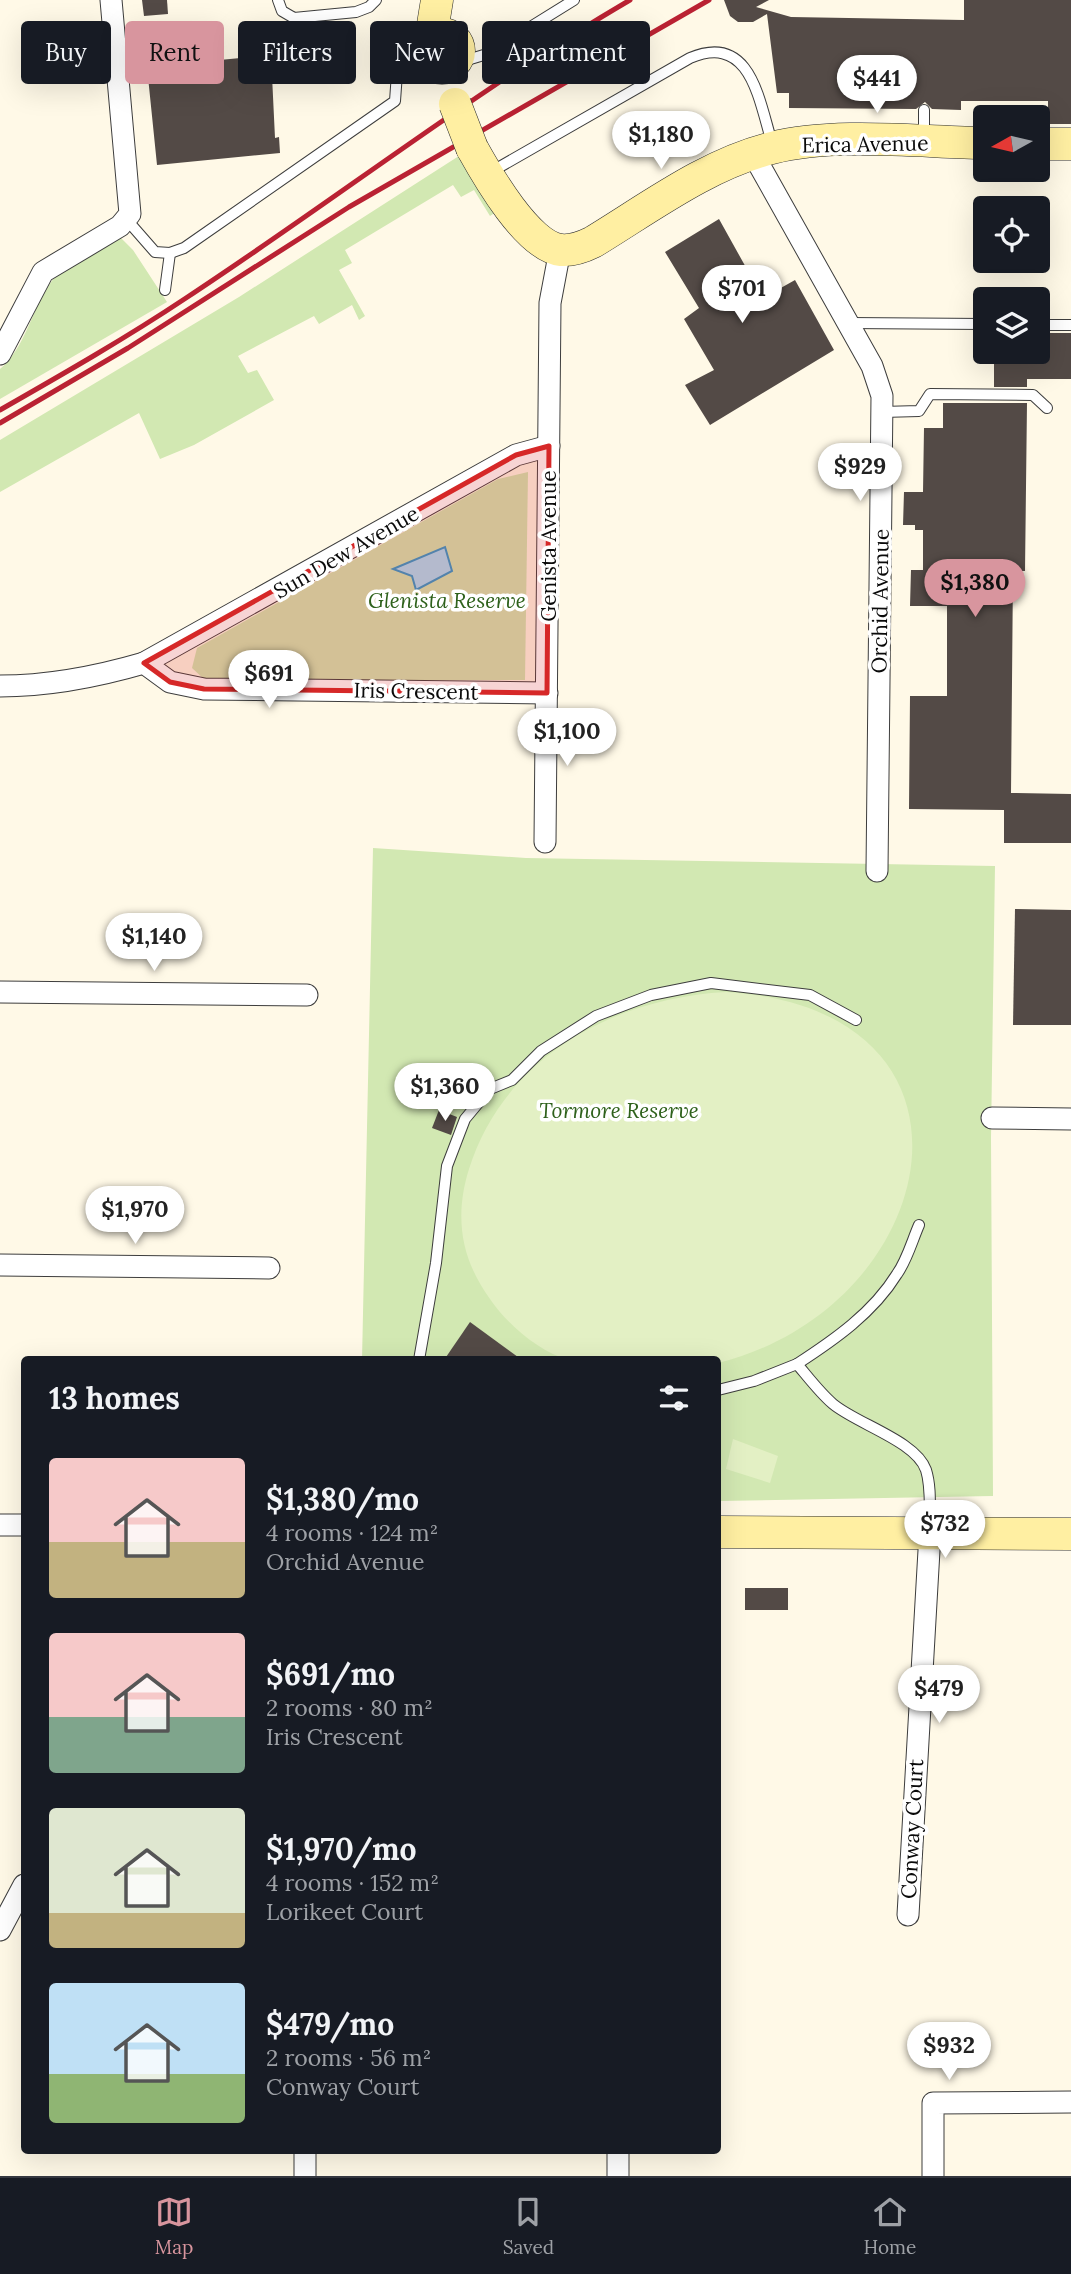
<!DOCTYPE html>
<html lang="en">
<head>
<meta charset="utf-8">
<style>
	body { margin:0; font-family:Lora,serif; background:#20242c; color:#f1f3f6; height:100vh; display:flex; flex-direction:column; font-size:26px; white-space:nowrap }
	* { box-sizing:border-box; margin:0 }
	p { font-size:23px; color:#9ea1a6 }
	.icon { flex:none; width:38px; height:38px; fill:none; stroke:currentColor; stroke-width:2; stroke-linecap:round; stroke-linejoin:round }
	.map { position:relative; flex:1; overflow:hidden }
	.drawer { position:absolute; left:21px; top:1356px; width:700px; height:798px; display:flex; flex-direction:column; background:#171b24; border-radius:7px; box-shadow:0 7px 28px #0002 }
	.drawer>* { flex:none }
	.top-card { position:absolute; left:21px; top:21px; width:700px; height:63px; display:flex; gap:14px }
	.needle { width:46px; rotate:262deg }
	.controls { position:absolute; left:973px; top:105px; display:grid; gap:14px }
	.controls a { display:grid; place-items:center; width:77px; height:77px; border-radius:7px; background:#171b24; box-shadow:0 7px 28px #0002; font-size:35px }
	.price { position:absolute; translate:-50% -60px; padding:0 16px; border-radius:24px; background:#fff; color:#222; font-size:23px; line-height:46px; filter:drop-shadow(0 2px 4px #0008) }
	.price::after { content:''; position:absolute; left:50%; top:42px; width:21px; height:16px; margin-left:-10px; background:inherit; clip-path:polygon(0 0,100% 0,50% 100%) }
	.price.on { background:#d8959e; color:#111 }
	ul { padding:0; list-style:none }
	li { display:flex; align-items:center; gap:21px; height:175px; padding:0 28px }
	li span { display:grid; place-items:center; flex:none; width:196px; height:140px; border-radius:7px; color:#555 }
	li>.icon { margin-inline-start:auto }
	span .icon { width:84px; height:84px; fill:#fffc; stroke-width:1 }
	li b { font-size:30px }
	h2 { display:flex; justify-content:space-between; align-items:center; height:84px; padding:0 28px; font-size:30px }
	.tag { padding:0 24px; border-radius:7px; background:#171b24; box-shadow:0 7px 28px #0002; font-size:24px; line-height:63px }
	.tag.on { background:#d8959e; color:#111 }
	.menu { display:flex; justify-content:space-around; align-items:center; height:98px; border-top:2px solid #363941; background:#171b24; font-size:19px; color:#9ea1a6 }
	.menu a { display:grid; justify-items:center; gap:4px }
	.menu .on { color:#d8959e }
	.map>svg:first-child { display:block }
</style>
</head>
<body>
<div class="map">
<svg width="1071" height="2176" viewBox="0 0 1071 2176">
	<rect width="100%" height="100%" fill="#fff9e7"/>
	<!-- green -->
	<g fill="#d2e8b2">
		<path d="M462,154L496,212L490,216L474,190L461,197L453,185L345,250L352,263L339,270L365,316L359,320L352,305L319,324L314,316L238,356L248,373L257,370L274,400L194,445L160,459L139,413L0,492V440L239,297Z"/>
		<path d="M120,237L133,250L167,302L0,399V369C25,348 31,312 49,285C63,263 97,250 120,237Z"/>
		<path d="M528,472L525,680H205L192,668L197,648L498,479Z"/>
		<path d="M373,848L526,858L995,866L991,1138L993,1496L718,1501V1360H362Z"/>
	</g>
	<!-- pitch -->
	<g fill="#e3f0c4">
		<path d="M726,992C1006,1009 943,1307 718,1363V1360C682,1360 647,1360 611,1360C598,1360 582,1363 569,1360C539,1352 507,1324 490,1299C461,1259 454,1217 469,1169C504,1057 614,998 726,992Z"/>
		<path d="M733,1439L778,1456L770,1483L726,1469Z"/>
	</g>
	<!-- water -->
	<path fill="#acdff7" stroke="#329ace" stroke-width="2" d="M445,547L452,571L416,590L412,576L393,569Z"/>
	<!-- building -->
	<g fill="#534a46">
		<path d="M142,0H167L168,14L144,16Z"/>
		<path d="M724,0H769L756,7L791,17L964,20V0H1071V124H1048V101H961V110L932,109L925,102L916,109L789,108V93H777L767,14L753,22H738L730,16Z"/>
		<path d="M617,21L624,34L593,53L586,40Z"/>
		<path d="M271,55L275,138L279,137L280,153L157,165L147,67Z"/>
		<path d="M719,219L763,298L795,280L834,350L710,425L685,385L714,370L684,319L699,308L665,252Z"/>
		<path d="M1038,333H1071V379H1027V387H994V352H1038Z"/>
		<path d="M943,403H1027L1025,571H1013L1011,793L1071,794V843H1004V810L909,809L910,696H947V606H910L911,570H923V530H915V525H903L904,492H923L924,428H943Z"/>
		<path d="M1015,909L1071,910V1025H1013Z"/>
		<path d="M439,1110L457,1117L451,1135L432,1128Z"/>
		<path d="M470,1322L522,1360H444Z"/>
		<rect x="745" y="1588" width="43" height="22"/>
	</g>
	<g fill="none" stroke-linecap="round" stroke-linejoin="round">
		<defs>
			<g id="lane">
				<path d="M278,0L282,11L294,18L356,12L369,7L376,0"/>
				<path d="M390,42L429,63"/>
				<path d="M390,42L429,39"/>
				<path d="M454,64L487,54L574,0"/>
				<path d="M924,110V138"/>
				<path d="M489,173L690,58C752,32 759,102 773,146"/>
				<path d="M127,220L155,252L170,253L184,248L395,101L397,73L390,42"/>
				<path d="M165,290L170,253"/>
				<path d="M848,323L985,324"/>
				<path d="M1038,325H1071"/>
				<path d="M882,412L919,411L930,394L1033,395L1047,408"/>
				<path d="M419,1360L436,1263L447,1166L465,1119L490,1089L512,1080L541,1051L596,1016L651,995L711,983L810,995L856,1020"/>
				<path d="M797,1364C834,1340 873,1313 897,1274C907,1260 912,1241 919,1225"/>
				<path d="M718,1390L754,1381L797,1364C808,1377 820,1393 833,1404C857,1424 916,1441 926,1470C932,1489 929,1511 930,1531"/>
			</g>
			<g id="street">
				<path d="M753,154L872,366L882,396L877,871"/>
				<path d="M0,354L43,272L120,226L130,214L111,0"/>
				<path d="M144,663L516,455L549,446"/>
				<path d="M0,686C50,686 96,677 144,663L170,682L204,689L547,693"/>
				<path d="M545,842L550,303L560,250"/>
				<path d="M0,992L307,995"/>
				<path d="M992,1118L1071,1119"/>
				<path d="M0,1265L269,1268"/>
				<path d="M0,1525H24"/>
				<path d="M908,1915L930,1533"/>
				<path d="M0,1930L24,1885"/>
				<path d="M305,2176V2151"/>
				<path d="M618,2176V2151"/>
				<path d="M933,2176V2103L1071,2102"/>
			</g>
			<g id="secondary">
				<circle cx="442" cy="51" r="17"/>
				<path d="M431,37L437,0"/>
				<path d="M1038,144H1071"/>
				<path d="M472,148C487,175 528,247 561,250C573,251 583,247 593,242C649,208 707,164 772,148C835,132 920,142 985,143"/>
				<path d="M718,1532L1071,1534"/>
			</g>
		</defs>
		<!-- lane casing -->
		<use href="#lane" stroke="#3d3d3d" stroke-width="12"/>
		<!-- street casing -->
		<use href="#street" stroke="#3d3d3d" stroke-width="23"/>
		<!-- secondary casing -->
		<use href="#secondary" stroke="#2c2c2c" stroke-width="33"/>
		<!-- lane -->
		<use href="#lane" stroke="#fff" stroke-width="10"/>
		<!-- street -->
		<use href="#street" stroke="#fff" stroke-width="21"/>
		<!-- secondary -->
		<use href="#secondary" stroke="#ffefa2" stroke-width="32"/>
		<!-- rail -->
		<g stroke="#ba2233" stroke-width="5">
			<path d="M0,410C63,374 126,338 186,298C335,200 476,90 630,0"/>
			<path d="M0,423L128,348L349,207L709,0"/>
		</g>
		<defs>
			<path id="secondary-bridge" d="M455,104L472,148"/>
		</defs>
		<!-- secondary-bridge casing -->
		<use href="#secondary-bridge" stroke="#2c2c2c" stroke-width="33" stroke-linecap="butt"/>
		<!-- secondary-bridge -->
		<use href="#secondary-bridge" stroke="#ffefa2" stroke-width="32"/>
	</g>
	<!-- marked area -->
	<path fill="#d62828" fill-opacity="0.2" stroke="#d62828" stroke-width="5" stroke-linejoin="round" d="M549,446L547,693L204,689L170,682L144,663L516,455Z"/>
	<g text-anchor="middle" dominant-baseline="central" stroke-width="7" stroke-linejoin="round" paint-order="stroke">
		<!-- street labels -->
		<g font-size="21" fill="#0a0a0a" stroke="#fff">
			<text transform="translate(865 144) rotate(-1)">Erica Avenue</text>
			<text transform="translate(548 546) rotate(-90)">Genista Avenue</text>
			<text transform="translate(346 552) rotate(-30)">Sun Dew Avenue</text>
			<text transform="translate(880 601) rotate(-89)">Orchid Avenue</text>
			<text transform="translate(416 691) rotate(1)">Iris Crescent</text>
			<text transform="translate(912 1829) rotate(-87)">Conway Court</text>
		</g>
		<!-- park labels -->
		<g font-size="21" font-style="italic" fill="#2e611b" stroke="#fff">
			<text x="447" y="600">Glenista Reserve</text>
			<text x="619" y="1110">Tormore Reserve</text>
		</g>
	</g>
</svg>
<div class="controls">
<a><svg class="needle" viewBox="-14 -14 28 28"><path d="M0-13l5 13h-10z" fill="#e53935"/><path d="M0 13l5-13h-10z" fill="#9ea1a6"/></svg></a>
<a><svg class="icon" aria-label="locate" viewBox="0 0 24 24"><circle cx="12" cy="12" r="6"/><path d="M12 2v4M12 18v4M2 12h4M18 12h4"/></svg></a>
<a><svg class="icon" aria-label="layers" viewBox="0 0 24 24"><path d="M12 4l9 5-9 5-9-5zM3 14l9 5 9-5"/></svg></a>
</div>
<b class="price" style="left:877px;top:115px">$441</b>
<b class="price" style="left:661px;top:171px">$1,180</b>
<b class="price" style="left:742px;top:325px">$701</b>
<b class="price" style="left:860px;top:503px">$929</b>
<b class="price on" style="left:975px;top:619px">$1,380</b>
<b class="price" style="left:269px;top:710px">$691</b>
<b class="price" style="left:567px;top:768px">$1,100</b>
<b class="price" style="left:154px;top:973px">$1,140</b>
<b class="price" style="left:445px;top:1123px">$1,360</b>
<b class="price" style="left:135px;top:1246px">$1,970</b>
<b class="price" style="left:945px;top:1560px">$732</b>
<b class="price" style="left:939px;top:1725px">$479</b>
<b class="price" style="left:949px;top:2082px">$932</b>
<div class="top-card">
<a class="tag">Buy</a>
<a class="tag on">Rent</a>
<a class="tag">Filters</a>
<a class="tag">New</a>
<a class="tag">Apartment</a>
</div>
<section class="drawer">
<h2>13 homes<svg class="icon" aria-label="filters" viewBox="0 0 24 24"><path d="M4 7h16M4 17h16"/><circle cx="9" cy="7" r="2"/><circle cx="15" cy="17" r="2"/></svg></h2>
<ul>
<li><span style="background:linear-gradient(#f6c9c9 60%,#c2b280 0)"><svg class="icon" aria-label="home" viewBox="0 0 24 24"><path d="M3 11l9-7 9 7M6 9v11h12V9"/></svg></span><div><b>$1,380/mo</b><p>4 rooms · 124 m²</p><p>Orchid Avenue</p></div></li>
<li><span style="background:linear-gradient(#f6c9c9 60%,#7fa58c 0)"><svg class="icon" aria-label="home" viewBox="0 0 24 24"><path d="M3 11l9-7 9 7M6 9v11h12V9"/></svg></span><div><b>$691/mo</b><p>2 rooms · 80 m²</p><p>Iris Crescent</p></div></li>
<li><span style="background:linear-gradient(#dfe7d0 75%,#c2b280 0)"><svg class="icon" aria-label="home" viewBox="0 0 24 24"><path d="M3 11l9-7 9 7M6 9v11h12V9"/></svg></span><div><b>$1,970/mo</b><p>4 rooms · 152 m²</p><p>Lorikeet Court</p></div></li>
<li><span style="background:linear-gradient(#bfe0f5 65%,#8fb573 0)"><svg class="icon" aria-label="home" viewBox="0 0 24 24"><path d="M3 11l9-7 9 7M6 9v11h12V9"/></svg></span><div><b>$479/mo</b><p>2 rooms · 56 m²</p><p>Conway Court</p></div></li>
</ul>
</section>
</div>
<nav class="menu">
<a class="on"><svg class="icon" aria-label="map" viewBox="0 0 24 24"><path d="M3 6l6-2 6 2 6-2v14l-6 2-6-2-6 2zM9 4v14M15 6v14"/></svg>Map</a>
<a><svg class="icon" aria-label="saved" viewBox="0 0 24 24"><path d="M7 4h10v16l-5-4-5 4z"/></svg>Saved</a>
<a><svg class="icon" aria-label="home" viewBox="0 0 24 24"><path d="M3 11l9-7 9 7M6 9v11h12V9"/></svg>Home</a>
</nav>
</body>
</html>
